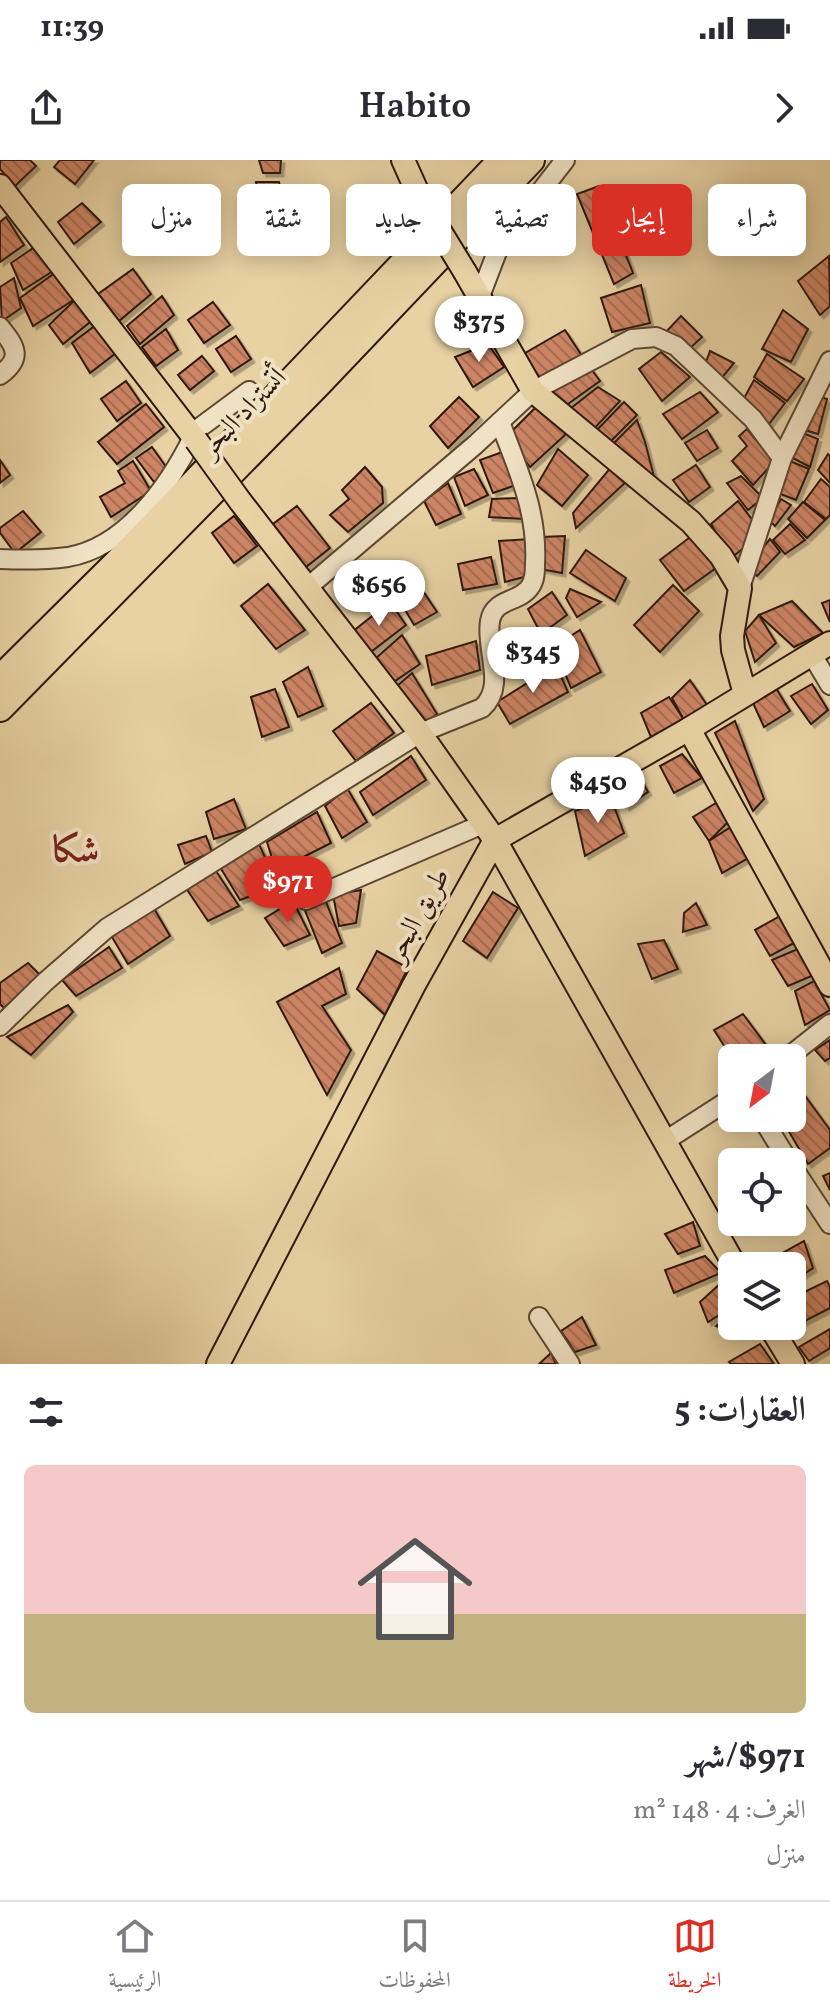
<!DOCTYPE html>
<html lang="ar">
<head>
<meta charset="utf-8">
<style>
	body { margin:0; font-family:Vollkorn,Amiri,serif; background:#f7f7f7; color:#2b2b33; direction:rtl; height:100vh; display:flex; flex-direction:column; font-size:30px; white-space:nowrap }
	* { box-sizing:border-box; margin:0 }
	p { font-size:26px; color:#7c7c81 }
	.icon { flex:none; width:44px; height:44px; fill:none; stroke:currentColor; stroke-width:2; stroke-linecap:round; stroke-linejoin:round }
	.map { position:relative; height:1204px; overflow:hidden; direction:ltr }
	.side { display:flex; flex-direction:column; background:#fff; flex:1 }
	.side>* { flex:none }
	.hud { position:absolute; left:24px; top:24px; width:782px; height:72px; direction:rtl; display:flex; gap:16px }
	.needle { width:52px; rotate:212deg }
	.tools { position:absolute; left:718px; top:884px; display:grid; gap:16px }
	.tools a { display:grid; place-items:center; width:88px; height:88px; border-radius:12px; background:#fff; box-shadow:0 4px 20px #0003; font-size:40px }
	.price { position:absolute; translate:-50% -68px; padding:0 18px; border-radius:28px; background:#fff; color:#222; font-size:26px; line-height:52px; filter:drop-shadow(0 2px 4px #0008) }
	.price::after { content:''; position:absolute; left:50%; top:48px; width:24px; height:18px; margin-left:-12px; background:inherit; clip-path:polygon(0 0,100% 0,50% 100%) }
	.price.active { background:#d93025; color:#fff }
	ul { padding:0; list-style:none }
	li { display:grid; align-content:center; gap:16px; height:424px; padding:0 24px }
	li+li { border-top:2px solid #e1e1e2 }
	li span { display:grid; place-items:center; height:248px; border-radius:12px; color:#555 }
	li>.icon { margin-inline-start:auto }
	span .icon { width:144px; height:144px; fill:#fffc; stroke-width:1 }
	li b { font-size:34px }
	h2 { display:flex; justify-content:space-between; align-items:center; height:96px; padding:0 24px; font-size:34px }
	.tag { padding:0 28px; border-radius:12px; background:#fff; box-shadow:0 4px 20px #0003; font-size:28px; line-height:72px }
	.tag.active { background:#d93025; color:#fff }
	.status { display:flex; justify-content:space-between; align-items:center; height:56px; padding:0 40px; background:#fff; direction:ltr }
	.status svg { height:22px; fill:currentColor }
	header { display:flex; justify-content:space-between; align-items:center; height:104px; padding:0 24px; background:#fff; font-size:36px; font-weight:600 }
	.dock { display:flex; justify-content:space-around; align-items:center; height:112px; border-top:2px solid #e1e1e2; background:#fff; font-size:22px; color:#7c7c81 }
	.dock a { display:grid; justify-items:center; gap:4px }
	.dock .active { color:#d93025 }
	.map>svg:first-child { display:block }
</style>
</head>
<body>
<div class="status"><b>11:39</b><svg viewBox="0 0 49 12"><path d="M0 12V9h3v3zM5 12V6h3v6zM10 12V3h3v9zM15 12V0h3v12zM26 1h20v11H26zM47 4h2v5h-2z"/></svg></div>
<header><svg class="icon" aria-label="forward" viewBox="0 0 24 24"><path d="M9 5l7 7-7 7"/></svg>Habito<svg class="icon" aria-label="share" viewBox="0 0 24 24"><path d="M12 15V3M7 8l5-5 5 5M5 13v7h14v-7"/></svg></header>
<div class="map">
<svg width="830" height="1204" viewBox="0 0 830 1204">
	<defs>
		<pattern id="building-back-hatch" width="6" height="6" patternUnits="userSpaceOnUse" patternTransform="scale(2)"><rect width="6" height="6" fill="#ce8566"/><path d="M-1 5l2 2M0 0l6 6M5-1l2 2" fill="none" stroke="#a86c52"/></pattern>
		<filter id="shadow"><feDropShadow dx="3.5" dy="3.5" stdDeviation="0" flood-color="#0004"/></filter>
	</defs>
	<rect width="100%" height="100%" fill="#e8d2a4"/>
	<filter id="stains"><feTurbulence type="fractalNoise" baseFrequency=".0025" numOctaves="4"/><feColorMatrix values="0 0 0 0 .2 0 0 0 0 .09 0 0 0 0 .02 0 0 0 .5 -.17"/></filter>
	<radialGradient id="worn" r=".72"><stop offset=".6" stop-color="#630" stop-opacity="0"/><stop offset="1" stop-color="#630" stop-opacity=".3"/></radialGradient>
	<!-- building -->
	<g fill="url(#building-back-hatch)" stroke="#2d190d" stroke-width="2" filter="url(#shadow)">
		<path d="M0,0H30L36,6L15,26L0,9Z"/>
		<path d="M60,0H94L75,24L54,7Z"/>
		<path d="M259,0H281L280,13H263Z"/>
		<path d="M256,22H279L284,46L260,49Z"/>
		<path d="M599,26L633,113L614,124L577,34Z"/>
		<path d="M82,43L101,62L74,84L58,62Z"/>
		<path d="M6,57L24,85L0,102V62Z"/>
		<path d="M36,86L53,111L23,130L11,103Z"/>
		<path d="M829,96L830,146L820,155L798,121Z"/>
		<path d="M133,109L151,134L119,161L98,134Z"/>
		<path d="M59,110L78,137L33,166L20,138Z"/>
		<path d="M14,118L21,148L2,161L0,127Z"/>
		<path d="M641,125L650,163L612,172L601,138Z"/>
		<path d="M162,136L174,155L140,184L127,166Z"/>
		<path d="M78,137L95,158L63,184L49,165Z"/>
		<path d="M213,142L230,165L204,183L188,160Z"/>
		<path d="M783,150L808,169L791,202L762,189Z"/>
		<path d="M681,156L702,177L687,191L665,173Z"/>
		<path d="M96,165L116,193L90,213L72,183Z"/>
		<path d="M166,169L178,190L156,206L142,187Z"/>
		<path d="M565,170L582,196L540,218L520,196Z"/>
		<path d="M236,176L251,199L231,212L216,189Z"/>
		<path d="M488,184L504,207L473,227L455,197Z"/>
		<path d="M710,191L734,203L720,220L705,205Z"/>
		<path d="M661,192L690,217L662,241L639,209Z"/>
		<path d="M767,194L804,219L787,241L754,217Z"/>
		<path d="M202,196L214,211L190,230L178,215Z"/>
		<path d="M589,206L600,221L561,249L542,231Z"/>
		<path d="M754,220L785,243L769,264L742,242Z"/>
		<path d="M126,221L141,243L117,261L101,239Z"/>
		<path d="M598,227L620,241L591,272L566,252Z"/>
		<path d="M700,232L718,252L682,279L663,254Z"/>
		<path d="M817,236L827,239L818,274L801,269Z"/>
		<path d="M459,237L479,257L448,288L430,266Z"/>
		<path d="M624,242L637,255L608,284L595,272Z"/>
		<path d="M146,244L164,267L117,304L98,282Z"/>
		<path d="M536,247L566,274L530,307L507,276Z"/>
		<path d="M637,260L645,282L657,328L609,288Z"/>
		<path d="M747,269L774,302L753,325L732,301L747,286L739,276Z"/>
		<path d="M707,270L718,288L697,301L685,283Z"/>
		<path d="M800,272L818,279L810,307L789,296Z"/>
		<path d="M152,287L169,311L154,322L136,298Z"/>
		<path d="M558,289L588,315L562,346L537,325Z"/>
		<path d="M505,291L516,325L493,333L480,300Z"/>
		<path d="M828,294L830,296V323L818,310Z"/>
		<path d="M0,300L10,315L0,323Z"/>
		<path d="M133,301L151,331L111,357L100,337L125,323L118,311Z"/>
		<path d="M790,301L809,309L796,340L778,333Z"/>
		<path d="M696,305L710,327L689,342L673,320Z"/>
		<path d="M612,306L627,321L576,368L573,353Z"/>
		<path d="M365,307L382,327L383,343L348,372L330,355L349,339L342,330Z"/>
		<path d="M474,309L488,335L465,346L454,317Z"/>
		<path d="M741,316L763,338L748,350L727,323Z"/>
		<path d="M821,319L830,327V355L826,359L804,342Z"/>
		<path d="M448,323L461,354L436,365L424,341Z"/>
		<path d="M520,338L524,359L489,357L492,339Z"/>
		<path d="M781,339L791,345L775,366L769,360Z"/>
		<path d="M738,341L756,365L755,379L731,398L711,364Z"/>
		<path d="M803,342L825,360L807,378L788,359Z"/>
		<path d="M297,346L330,388L306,407L273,364Z"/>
		<path d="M23,351L41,372L15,393L0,373V368Z"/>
		<path d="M234,356L257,386L234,403L212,373Z"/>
		<path d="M790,364L805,380L785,394L773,380Z"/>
		<path d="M693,375L720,405L684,431L660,400Z"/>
		<path d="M565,376L562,413L540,409L541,377Z"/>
		<path d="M530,379L528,416L505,422L499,381Z"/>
		<path d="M770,379L780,392L757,416L751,411L755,398Z"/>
		<path d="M586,390L626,418L615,441L570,413Z"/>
		<path d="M491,397L497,424L463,430L458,404Z"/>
		<path d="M268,424L305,470L276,489L241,446Z"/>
		<path d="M673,425L699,451L660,492L634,465Z"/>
		<path d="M570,429L601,442L577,457L566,438Z"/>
		<path d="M423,431L437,452L414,465L401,443Z"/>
		<path d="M552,432L567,455L541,474L528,449Z"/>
		<path d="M830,440V462L822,443Z"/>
		<path d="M792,441L823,473L794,487L759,455Z"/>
		<path d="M390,442L406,465L367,495L352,472Z"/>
		<path d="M759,455L776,483L755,502L745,471Z"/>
		<path d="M580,470L601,512L571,528L554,487Z"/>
		<path d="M402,475L420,504L392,523L375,499Z"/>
		<path d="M476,481L480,510L432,525L426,496Z"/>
		<path d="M556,505L568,532L510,564L497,542Z"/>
		<path d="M308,507L323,546L298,557L283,522Z"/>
		<path d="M412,513L437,554L425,563L396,527Z"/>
		<path d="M690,520L707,545L684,560L672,538Z"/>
		<path d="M812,524L828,550L811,564L791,536Z"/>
		<path d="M774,525L790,551L764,567L753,543Z"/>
		<path d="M275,529L289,567L262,577L251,537Z"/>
		<path d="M669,537L684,560L651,577L641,553Z"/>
		<path d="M371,543L394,573L356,601L333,571Z"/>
		<path d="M735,561L764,639L753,651L715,573Z"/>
		<path d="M682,594L702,618L674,633L660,606Z"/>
		<path d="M411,596L426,620L373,655L360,632Z"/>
		<path d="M639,616L648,632L626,647L619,626Z"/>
		<path d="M347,628L367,662L342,678L325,646Z"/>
		<path d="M611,638L624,673L585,696L575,651Z"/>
		<path d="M234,639L246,669L214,679L206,652Z"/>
		<path d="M721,640L731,659L709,681L693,657Z"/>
		<path d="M317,652L331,683L276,711L267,682Z"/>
		<path d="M734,665L750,697L722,713L709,681Z"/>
		<path d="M206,676L212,692L185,704L178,685Z"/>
		<path d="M259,684L278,726L240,740L220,707Z"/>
		<path d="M216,711L239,746L208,761L186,728Z"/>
		<path d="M361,730L356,763L339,766L333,735Z"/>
		<path d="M493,732L518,748L487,798L463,781Z"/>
		<path d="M325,739L342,783L322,793L304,748Z"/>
		<path d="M293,741L310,775L284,786L265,758Z"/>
		<path d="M696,743L707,765L683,772L684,753Z"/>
		<path d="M152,745L170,776L128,804L112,777Z"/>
		<path d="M782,755L794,783L770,796L755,770Z"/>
		<path d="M664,780L678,809L652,819L638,784Z"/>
		<path d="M109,787L122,808L76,836L62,820Z"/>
		<path d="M800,788L814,815L788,826L772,800Z"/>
		<path d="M377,791L408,808L385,855L357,829Z"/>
		<path d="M28,803L40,815L5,849L0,844V823Z"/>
		<path d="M339,808L346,834L322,846L351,890L327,935L277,842Z"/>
		<path d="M814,821L830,850L805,865L795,831Z"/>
		<path d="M68,845L73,852L31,895L7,877Z"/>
		<path d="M743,854L772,893L763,898H732L714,870Z"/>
		<path d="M830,880V898L825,901L815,890Z"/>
		<path d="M803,933L830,970V988L808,1004L781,958H792V940Z"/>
		<path d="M830,1013V1030L823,1016Z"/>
		<path d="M693,1062L700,1086L678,1094L665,1074Z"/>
		<path d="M804,1081L813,1108L792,1122V1106H764L763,1104Z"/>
		<path d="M705,1096L721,1113L674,1133L665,1110Z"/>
		<path d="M723,1121L732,1138V1147L708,1162L700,1142Z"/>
		<path d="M827,1121L830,1127V1148L799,1164L792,1149V1138Z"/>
		<path d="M732,1153V1166L753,1168L737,1175L716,1166Z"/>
		<path d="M582,1157L596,1185L575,1192L561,1171Z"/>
		<path d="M830,1169V1188L809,1201L799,1187Z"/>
		<path d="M760,1184L774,1204H731L729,1202Z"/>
		<path d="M551,1193L556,1204H539Z"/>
	</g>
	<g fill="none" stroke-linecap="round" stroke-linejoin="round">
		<defs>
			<g id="minor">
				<path d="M479,139L500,84L565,0"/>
				<path d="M0,167C16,187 23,198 0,215"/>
				<path d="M191,274L249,231"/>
				<path d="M0,399C22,400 46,400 68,397C126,387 169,326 193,277"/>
				<path d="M308,427L475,285L533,231L632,179L656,177L676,186L753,259L782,298"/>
				<path d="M740,428L782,298L830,201"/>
				<path d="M811,493L830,525"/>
				<path d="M306,740L483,664"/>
				<path d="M0,866L45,822L107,768L420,573L482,548C507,526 485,490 490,461C494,438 519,443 530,427C535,420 535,412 535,404C538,352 518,310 500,262"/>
				<path d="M787,898L830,864"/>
				<path d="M762,958L789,1002"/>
				<path d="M665,981L732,938"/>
				<path d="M792,1006L830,1064"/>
				<path d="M539,1157L570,1204"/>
			</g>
			<g id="major">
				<path d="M403,0L421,40"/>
				<path d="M0,26L196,280"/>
				<path d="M465,112L533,231L691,362L721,396L740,428L732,476L733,490L745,534"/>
				<path d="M240,341L420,573L495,680L735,1106"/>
				<path d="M689,569L830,825"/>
				<path d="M770,1166L793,1204"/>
				<path d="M218,1204L414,825L495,680L689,569L830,483"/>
			</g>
			<g id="highway">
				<path d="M0,519L134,386L502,0"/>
				<path d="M0,548L319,223L531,0"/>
			</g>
		</defs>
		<!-- minor casing -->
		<use href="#minor" stroke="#5c4733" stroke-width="22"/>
		<!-- major casing -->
		<use href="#major" stroke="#2d190d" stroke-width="26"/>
		<!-- highway casing -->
		<use href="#highway" stroke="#2d190d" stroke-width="30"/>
		<!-- minor -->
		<use href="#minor" stroke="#f0e2c4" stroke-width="18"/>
		<!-- major -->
		<use href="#major" stroke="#e8d2a4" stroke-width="22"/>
		<!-- highway -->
		<use href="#highway" stroke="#e8d2a4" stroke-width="26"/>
		<defs>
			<g id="major-bridge">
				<path d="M421,40L465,112"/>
				<path d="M196,280L240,341"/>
			</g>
		</defs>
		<!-- major-bridge casing -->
		<use href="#major-bridge" stroke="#2d190d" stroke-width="26" stroke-linecap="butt"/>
		<!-- major-bridge -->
		<use href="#major-bridge" stroke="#e8d2a4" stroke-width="22"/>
	</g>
	<g text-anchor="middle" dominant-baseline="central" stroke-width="8" stroke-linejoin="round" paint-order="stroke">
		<!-- street labels -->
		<g font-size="28" fill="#2d190d" stroke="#f0e2c4">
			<text transform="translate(244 253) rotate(-46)">أتستراد البحر</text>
			<text transform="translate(419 755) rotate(-61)">طريق البحر</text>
		</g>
		<!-- district labels -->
		<g font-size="36" font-weight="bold" fill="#7a1f14" stroke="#f0e2c4">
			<text x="76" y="692">شكا</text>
		</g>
	</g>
	<rect width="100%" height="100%" filter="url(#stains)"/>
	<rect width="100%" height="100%" fill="url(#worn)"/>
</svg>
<div class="tools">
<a><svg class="needle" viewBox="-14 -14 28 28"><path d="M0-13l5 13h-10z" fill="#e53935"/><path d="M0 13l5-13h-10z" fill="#7c7c81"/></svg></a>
<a><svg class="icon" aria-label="locate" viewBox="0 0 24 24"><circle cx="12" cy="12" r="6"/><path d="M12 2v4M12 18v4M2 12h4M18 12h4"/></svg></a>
<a><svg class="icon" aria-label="layers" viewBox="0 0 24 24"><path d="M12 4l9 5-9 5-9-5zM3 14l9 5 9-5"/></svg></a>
</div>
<b class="price" style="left:479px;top:204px">$375</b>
<b class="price" style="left:379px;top:468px">$656</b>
<b class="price" style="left:533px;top:535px">$345</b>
<b class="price" style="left:598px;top:665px">$450</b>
<b class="price active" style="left:288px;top:764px">$971</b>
<div class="hud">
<a class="tag">شراء</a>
<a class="tag active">إيجار</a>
<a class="tag">تصفية</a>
<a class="tag">جديد</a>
<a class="tag">شقة</a>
<a class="tag">منزل</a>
</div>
</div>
<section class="side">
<h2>العقارات: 5<svg class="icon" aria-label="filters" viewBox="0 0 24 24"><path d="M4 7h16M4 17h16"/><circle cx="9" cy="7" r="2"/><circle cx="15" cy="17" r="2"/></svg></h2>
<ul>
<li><span style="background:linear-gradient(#f6c9c9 60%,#c2b280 0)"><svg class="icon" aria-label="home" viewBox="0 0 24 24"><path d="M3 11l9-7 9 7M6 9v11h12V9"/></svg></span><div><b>$971/شهر</b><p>الغرف: 4 · 148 m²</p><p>منزل</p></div></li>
</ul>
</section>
<nav class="dock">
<a class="active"><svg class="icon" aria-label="map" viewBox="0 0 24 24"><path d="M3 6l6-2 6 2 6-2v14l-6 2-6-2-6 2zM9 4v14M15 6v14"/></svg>الخريطة</a>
<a><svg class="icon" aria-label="saved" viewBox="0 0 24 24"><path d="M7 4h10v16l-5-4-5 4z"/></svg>المحفوظات</a>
<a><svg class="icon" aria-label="home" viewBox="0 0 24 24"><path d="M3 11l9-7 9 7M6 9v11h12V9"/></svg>الرئيسية</a>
</nav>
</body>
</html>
